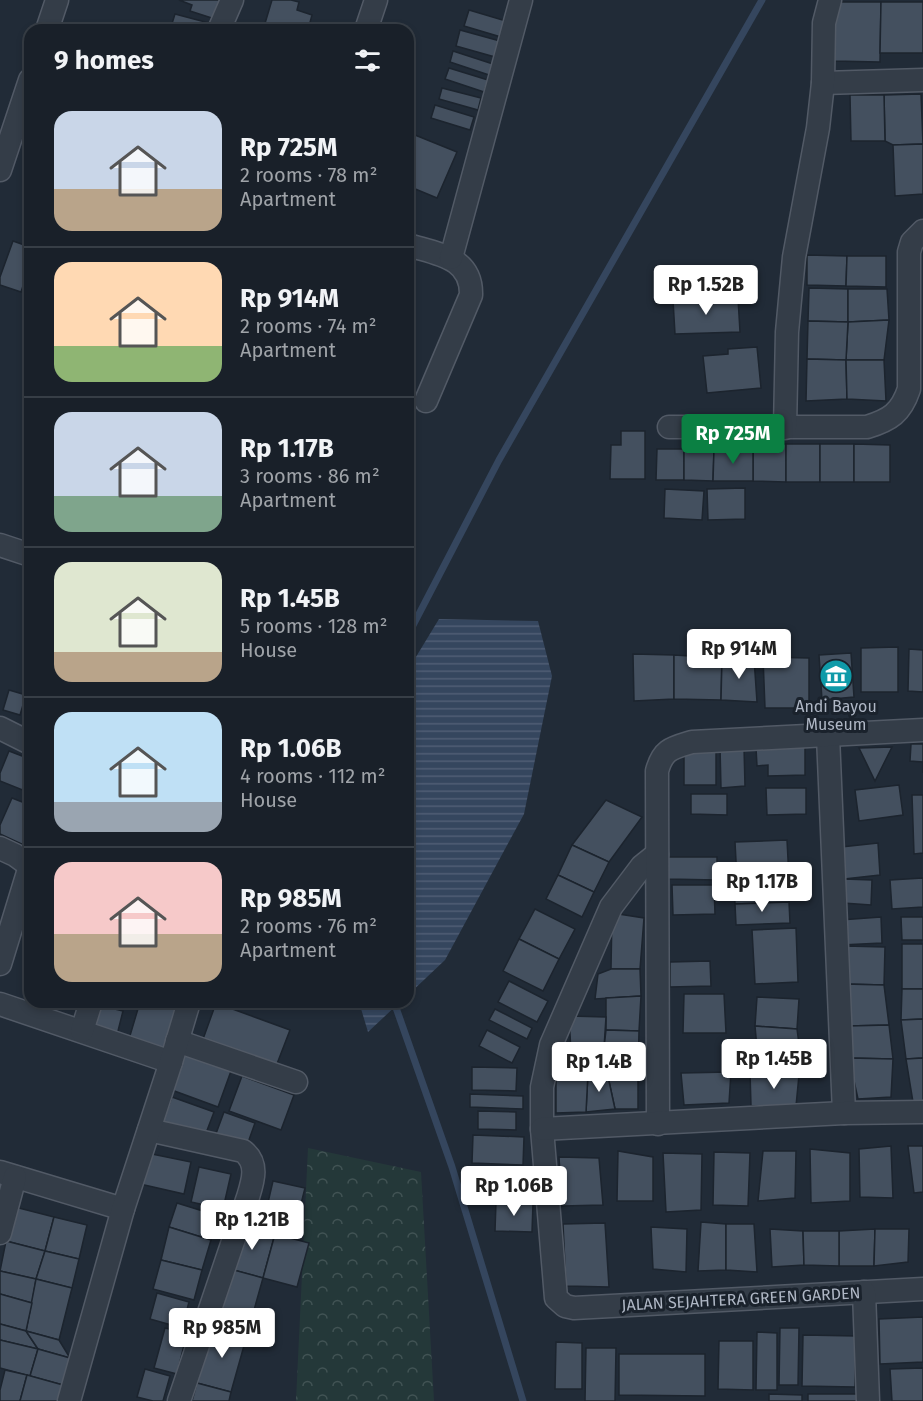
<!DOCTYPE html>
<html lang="en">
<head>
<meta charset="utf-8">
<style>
	body { margin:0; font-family:"Fira Sans",sans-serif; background:#262d35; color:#f1f3f6; height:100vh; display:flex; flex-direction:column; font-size:22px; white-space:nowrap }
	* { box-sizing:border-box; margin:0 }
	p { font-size:20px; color:#9fa3a8 }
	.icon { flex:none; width:33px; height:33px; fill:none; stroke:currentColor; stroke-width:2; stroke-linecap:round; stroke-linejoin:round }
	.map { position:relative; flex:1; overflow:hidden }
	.sheet { position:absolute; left:24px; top:24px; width:390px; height:984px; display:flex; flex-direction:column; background:#192029; border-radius:18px; box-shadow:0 3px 9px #0003,0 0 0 2px #373e46 }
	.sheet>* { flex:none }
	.price { position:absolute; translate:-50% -51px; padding:0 14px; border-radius:6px; background:#fff; color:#222; font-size:20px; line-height:39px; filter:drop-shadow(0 2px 3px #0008) }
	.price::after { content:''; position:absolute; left:50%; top:36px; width:18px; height:14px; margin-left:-9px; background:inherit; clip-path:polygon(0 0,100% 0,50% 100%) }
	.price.selected { background:#0b8043; color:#fff }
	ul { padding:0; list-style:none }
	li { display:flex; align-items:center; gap:18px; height:150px; padding:0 30px }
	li+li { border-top:2px solid #373e46 }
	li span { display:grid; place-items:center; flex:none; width:168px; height:120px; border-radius:18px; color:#555 }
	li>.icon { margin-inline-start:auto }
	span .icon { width:72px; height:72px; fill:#fffc; stroke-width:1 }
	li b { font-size:26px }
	h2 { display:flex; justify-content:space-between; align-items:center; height:72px; padding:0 30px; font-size:26px }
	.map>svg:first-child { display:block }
</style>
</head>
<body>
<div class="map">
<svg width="923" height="1401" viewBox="0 0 923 1401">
	<defs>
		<pattern id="forest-crowns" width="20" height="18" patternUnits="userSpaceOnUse" patternTransform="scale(1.5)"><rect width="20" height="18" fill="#243839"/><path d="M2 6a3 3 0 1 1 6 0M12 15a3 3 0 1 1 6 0" fill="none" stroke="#415354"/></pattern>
		<pattern id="water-rules" width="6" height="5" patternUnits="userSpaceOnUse" patternTransform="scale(1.5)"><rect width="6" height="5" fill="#35465e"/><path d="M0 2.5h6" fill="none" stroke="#505e74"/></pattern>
	</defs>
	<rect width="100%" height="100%" fill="#212b37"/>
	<!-- forest -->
	<path fill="url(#forest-crowns)" d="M308,1148L421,1172L434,1401H296Z"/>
	<!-- water -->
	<g fill="url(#water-rules)">
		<path d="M439,619L538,621L552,676L524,814L445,960L408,995V670Z"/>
		<path d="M359,1002H400L368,1032Z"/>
	</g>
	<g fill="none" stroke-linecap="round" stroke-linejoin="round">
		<!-- stream -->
		<g stroke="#35465e" stroke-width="7">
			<path d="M408,635L499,460L762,0"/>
			<path d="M394,1002L452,1167L523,1401"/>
		</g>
	</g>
	<!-- building -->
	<g fill="#44505f" stroke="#1c242e" stroke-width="1.5">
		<path d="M179,0H227L221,21L190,11L192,5Z"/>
		<path d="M272,0H291L299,2L297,10L312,15L308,30H263Z"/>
		<path d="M833,2H881L880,62L833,61Z"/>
		<path d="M881,2H923V53H880Z"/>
		<path d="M469,10L506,21L501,37L464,26Z"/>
		<path d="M175,14L209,23L207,30H170Z"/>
		<path d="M460,30L500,41L495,57L456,46Z"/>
		<path d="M453,51L493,64L489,75L450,62Z"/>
		<path d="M449,68L488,80L484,92L445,79Z"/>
		<path d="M442,88L481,98L478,110L439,99Z"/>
		<path d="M921,94L923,144L893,145L885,141L884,95Z"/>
		<path d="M850,95H884L885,141H851Z"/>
		<path d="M435,105L474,117L470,130L431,118Z"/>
		<path d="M415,135L457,152L437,198L408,186V152Z"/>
		<path d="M923,144V194L895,196L893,145Z"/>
		<path d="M13,241L30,247V265L21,292L0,285V277Z"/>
		<path d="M807,255L847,256L846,286L807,285Z"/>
		<path d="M847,256H886V287L846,286Z"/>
		<path d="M809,288L848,289V322L808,321Z"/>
		<path d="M848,289H887L889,320L848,322Z"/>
		<path d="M738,298L740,332L675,334L673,300Z"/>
		<path d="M889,320L884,360H846L848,322Z"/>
		<path d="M808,321L848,322L846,360L807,359Z"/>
		<path d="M757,347L761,388L707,393L703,356L728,354V349Z"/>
		<path d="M807,359L846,360L847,399L806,401Z"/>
		<path d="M846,360H884L886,401L847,399Z"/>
		<path d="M621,431H645V479H610L611,445H621Z"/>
		<path d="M753,443L786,444V482L753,481Z"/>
		<rect x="786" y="444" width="34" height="38"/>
		<rect x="820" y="444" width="34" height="38"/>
		<path d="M854,444L890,445V482H854Z"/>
		<path d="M657,449H684V480H656Z"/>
		<path d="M684,449H714L713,481L684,480Z"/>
		<path d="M714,449H753V481H713Z"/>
		<path d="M745,488V519L708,520L707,489Z"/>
		<path d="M665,489L704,491L702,520L664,518Z"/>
		<path d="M898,647V692H861V648Z"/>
		<path d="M909,649L923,650V692L908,691Z"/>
		<path d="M851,653L854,697L822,700L819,655Z"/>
		<path d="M633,654L674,655V699L634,701Z"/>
		<path d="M674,655L722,658L721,700L674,699Z"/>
		<path d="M763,657L809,658V708H765Z"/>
		<path d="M722,658H754L757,702L721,700Z"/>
		<path d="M9,690L26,695L20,715L3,710Z"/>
		<path d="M911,744H923V773V762L910,761Z"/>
		<path d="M805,746V775L768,776V765L757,766L756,748Z"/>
		<path d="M720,747H744L745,786L721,788Z"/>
		<path d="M892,747L875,781L859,748Z"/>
		<path d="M9,751L30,759V793L0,781V773Z"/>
		<rect x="684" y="751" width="32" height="34"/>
		<path d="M899,785L903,815L859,821L855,790Z"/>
		<path d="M766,788H806V814L767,815Z"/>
		<path d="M691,794H727V815L691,814Z"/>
		<path d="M912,795H923V853L914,854Z"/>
		<path d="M12,798L30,805V843L28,847L0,834V825Z"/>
		<path d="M606,800L642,817L609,862L572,845Z"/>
		<path d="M787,840L789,878L737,880L735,842Z"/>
		<path d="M878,843L880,875L844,879L841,847Z"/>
		<path d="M572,845L609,862L594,892L558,875Z"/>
		<path d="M668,857H717V880L667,879Z"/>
		<path d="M558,875L594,892L582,917L546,899Z"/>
		<path d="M923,878V907L892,909L890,880Z"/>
		<path d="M844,879L872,880L871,905L843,903Z"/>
		<path d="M789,883V902L735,904L734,885Z"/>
		<path d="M672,885H714L715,914L673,915Z"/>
		<path d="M789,902L790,923L736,925L735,904Z"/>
		<path d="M535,909L575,929L559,959L519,939Z"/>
		<path d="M612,913L644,918L640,969H611Z"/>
		<path d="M881,917L882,943L841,945L840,920Z"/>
		<path d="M901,917H923V940H902Z"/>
		<path d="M796,928L798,982L755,984L752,930Z"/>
		<path d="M519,939L559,959L543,991L503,971Z"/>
		<rect x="902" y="944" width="21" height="45"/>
		<path d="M845,946L885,947L884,985L844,984Z"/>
		<path d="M710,961L711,986L670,987V962Z"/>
		<path d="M611,969H640L641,996L595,999L598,974Z"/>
		<path d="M509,981L548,1001L537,1022L498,1002Z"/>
		<path d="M844,984L884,985L889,1025L848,1026Z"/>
		<path d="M902,989H923V1019L901,1020Z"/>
		<path d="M684,994H724L726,1033H683Z"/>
		<path d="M641,996L639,1031L606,1030V998Z"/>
		<path d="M757,997L799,999L797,1029L755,1026Z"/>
		<path d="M140,1002H180L166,1050L129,1039Z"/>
		<path d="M216,1003L290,1030L275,1069L202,1042Z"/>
		<path d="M98,1005L123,1011L117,1035L92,1029Z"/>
		<path d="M495,1009L532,1028L527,1039L489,1020Z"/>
		<path d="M569,1016L606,1017L604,1048L571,1052Z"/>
		<path d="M923,1019V1058L906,1059L901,1020Z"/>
		<path d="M889,1025L893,1059L849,1058L848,1026Z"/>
		<path d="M755,1026L797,1029L801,1059H758Z"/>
		<path d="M487,1030L520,1047L512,1063L479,1046Z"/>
		<path d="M606,1030L639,1031L638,1073L607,1072L604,1048Z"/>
		<path d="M604,1048L607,1072L556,1076L555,1057L571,1052Z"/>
		<path d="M182,1053L231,1071L218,1107L169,1089Z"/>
		<path d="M849,1058L893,1059L891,1097L858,1099Z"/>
		<path d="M923,1058V1102H913L906,1059Z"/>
		<path d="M472,1067L517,1068L516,1091L472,1090Z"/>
		<path d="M607,1072L638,1073V1109H615Z"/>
		<path d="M607,1072L615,1109L586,1112L588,1073Z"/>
		<path d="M731,1072L729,1103L684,1105L681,1073Z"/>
		<path d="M750,1072L799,1075L796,1106H751Z"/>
		<path d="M588,1073L586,1112L556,1113V1076Z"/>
		<path d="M242,1076L294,1095L281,1130L229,1111Z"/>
		<path d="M470,1094L523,1096V1109L470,1107Z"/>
		<path d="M172,1097L214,1112L203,1141L161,1126Z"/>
		<path d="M478,1111L516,1112V1130L478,1129Z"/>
		<path d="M224,1112L255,1123L245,1151L214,1139Z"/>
		<path d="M473,1135L524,1137L523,1165L472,1163Z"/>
		<path d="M891,1146L893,1198L860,1197L859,1149Z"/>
		<path d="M908,1146H923V1192L914,1193Z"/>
		<path d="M810,1149L850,1153V1201L811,1203Z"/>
		<path d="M618,1151L653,1157V1201H617Z"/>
		<path d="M763,1151H796L795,1198L758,1201Z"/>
		<path d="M714,1152L750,1153L748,1206L713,1205Z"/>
		<path d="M147,1153L191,1162L184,1194L140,1184Z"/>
		<path d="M663,1153L702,1154L701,1210L666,1212Z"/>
		<path d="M559,1157L599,1158L603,1205L562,1206Z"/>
		<path d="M199,1167L231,1174L223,1209L191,1202Z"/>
		<path d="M488,1167L527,1168L526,1200L487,1199Z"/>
		<path d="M273,1181L305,1188L294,1232L263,1224Z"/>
		<path d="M496,1202L533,1203L532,1232L495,1231Z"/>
		<path d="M177,1203L219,1216L211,1240L169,1227Z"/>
		<path d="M15,1207L54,1217L45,1251L6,1241Z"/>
		<path d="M54,1217L87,1225L79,1259L45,1251Z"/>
		<path d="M701,1222L726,1224V1270L698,1271Z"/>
		<path d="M605,1223L609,1287L566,1286L563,1224Z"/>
		<path d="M242,1224L275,1234L263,1278L230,1269Z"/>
		<path d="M726,1224H754L757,1272L726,1270Z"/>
		<path d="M169,1227L211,1240L202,1270L161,1260Z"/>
		<path d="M651,1227L687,1229L686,1272L653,1269Z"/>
		<path d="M770,1229L803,1231L804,1265L772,1267Z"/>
		<path d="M875,1229L874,1266H839V1231Z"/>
		<path d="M875,1229H909L908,1262L874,1266Z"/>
		<path d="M803,1231H839V1266L804,1265Z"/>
		<path d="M275,1234L309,1243L297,1287L263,1278Z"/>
		<path d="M6,1241L45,1251L36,1279L0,1271Z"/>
		<path d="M45,1251L79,1259L72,1288L36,1279Z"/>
		<path d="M161,1260L202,1270L194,1300L153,1289Z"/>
		<path d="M230,1269L263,1278L247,1335L214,1326Z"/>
		<path d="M0,1271L36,1279L32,1303L0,1294Z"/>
		<path d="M36,1279L72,1288L59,1340L26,1331Z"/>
		<path d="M157,1293L189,1302L182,1328L150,1319Z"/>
		<path d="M0,1294L32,1303L26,1331L0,1324Z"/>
		<path d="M923,1317V1362L880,1364L879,1319Z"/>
		<path d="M0,1324L26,1331L38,1349L0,1340Z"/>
		<path d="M214,1326L247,1335L231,1392L197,1383Z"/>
		<path d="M165,1328L187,1333L177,1374L154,1368Z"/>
		<path d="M780,1328H799L798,1385H779Z"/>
		<path d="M26,1331L59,1340L70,1358L38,1349Z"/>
		<path d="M757,1332L777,1333V1390H756Z"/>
		<path d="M803,1335L856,1336L855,1387L802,1386Z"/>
		<path d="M0,1340L38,1349L30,1376L0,1368Z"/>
		<path d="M719,1341H753V1390L718,1389Z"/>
		<path d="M556,1342L582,1343V1389H555Z"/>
		<path d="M586,1348H616L615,1401H585Z"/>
		<path d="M38,1349L70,1358L63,1385L30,1376Z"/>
		<path d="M619,1354H705V1396L619,1395Z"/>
		<path d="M923,1368V1401H892L890,1369Z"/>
		<path d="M145,1369L170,1376L163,1401H153L137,1397Z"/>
		<path d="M5,1370L27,1375L20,1401H0V1390Z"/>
		<path d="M27,1375L63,1385L59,1401H20Z"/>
		<path d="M197,1383L231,1392L229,1401H192Z"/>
		<path d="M769,1394L802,1395V1401H769Z"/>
		<path d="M808,1394H858L857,1401H808Z"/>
	</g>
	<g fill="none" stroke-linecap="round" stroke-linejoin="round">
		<defs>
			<g id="minor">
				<path d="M47,30L57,0"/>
				<path d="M219,30L232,0"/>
				<path d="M366,30L376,0"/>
				<path d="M823,83L923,80"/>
				<path d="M0,170L30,80"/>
				<path d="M408,245C437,254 472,257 471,295L426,401"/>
				<path d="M451,258L521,0"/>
				<path d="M669,427H867C890,420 901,413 909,389V252L912,242L923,231"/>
				<path d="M785,428L787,332L794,257L818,128L823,83L824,23L830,0"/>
				<path d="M0,545L30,555"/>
				<path d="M0,728L30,743"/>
				<path d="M828,736L844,1113"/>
				<path d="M0,848L15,855L30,866"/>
				<path d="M657,854L642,866L611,907L551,1045L542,1087V1129L556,1298L565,1306L574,1308L923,1289"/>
				<path d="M0,964L30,866"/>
				<path d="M0,1004L171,1062"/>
				<path d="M82,1031L91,1002"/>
				<path d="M177,1041L296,1082"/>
				<path d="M658,1124L657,771C663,749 672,748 692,742L923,730"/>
				<path d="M542,1129L844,1113L923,1112"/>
				<path d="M149,1130L243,1151C259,1163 253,1181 248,1197L179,1401"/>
				<path d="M0,1172L123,1209"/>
				<path d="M0,1233L15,1177"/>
				<path d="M864,1292L868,1401"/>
				<path d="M69,1401L123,1209L171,1062L189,1002"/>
			</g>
		</defs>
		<!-- minor casing -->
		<use href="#minor" stroke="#525a66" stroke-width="25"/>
		<!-- minor -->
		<use href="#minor" stroke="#343d48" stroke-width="22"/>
	</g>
	<!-- icons -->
	<defs>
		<symbol id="museum-disc" viewBox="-11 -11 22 22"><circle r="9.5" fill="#0f9aa8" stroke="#1a222c"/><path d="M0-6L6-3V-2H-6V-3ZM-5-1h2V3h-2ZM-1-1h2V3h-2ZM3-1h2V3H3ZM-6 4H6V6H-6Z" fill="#fff"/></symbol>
	</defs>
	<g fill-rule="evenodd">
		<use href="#museum-disc" x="817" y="657" width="38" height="38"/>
	</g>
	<g text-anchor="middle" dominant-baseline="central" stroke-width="6" stroke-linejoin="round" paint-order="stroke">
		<!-- poi labels -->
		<g font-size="16" fill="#afb7c5" stroke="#1a222c">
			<text x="836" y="706">Andi Bayou<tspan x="836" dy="18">Museum</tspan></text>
		</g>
		<!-- street labels -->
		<g font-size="16" fill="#afb7c5" stroke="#1a222c">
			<text transform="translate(741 1299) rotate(-3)">JALAN SEJAHTERA GREEN GARDEN</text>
		</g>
	</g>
</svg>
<b class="price" style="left:706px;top:316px">Rp 1.52B</b>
<b class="price selected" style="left:733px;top:465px">Rp 725M</b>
<b class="price" style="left:739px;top:680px">Rp 914M</b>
<b class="price" style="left:762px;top:913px">Rp 1.17B</b>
<b class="price" style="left:774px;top:1090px">Rp 1.45B</b>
<b class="price" style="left:599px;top:1093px">Rp 1.4B</b>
<b class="price" style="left:514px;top:1217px">Rp 1.06B</b>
<b class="price" style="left:252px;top:1251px">Rp 1.21B</b>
<b class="price" style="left:222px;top:1359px">Rp 985M</b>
<section class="sheet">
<h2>9 homes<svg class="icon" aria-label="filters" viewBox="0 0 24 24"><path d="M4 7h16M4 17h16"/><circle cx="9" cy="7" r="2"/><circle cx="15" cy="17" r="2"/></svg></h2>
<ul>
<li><span style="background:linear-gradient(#c9d6e8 65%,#b9a48a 0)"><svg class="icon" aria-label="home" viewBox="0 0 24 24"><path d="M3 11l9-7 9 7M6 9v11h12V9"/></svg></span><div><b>Rp 725M</b><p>2 rooms · 78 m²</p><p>Apartment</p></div></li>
<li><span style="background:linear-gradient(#ffd9b3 70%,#8fb573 0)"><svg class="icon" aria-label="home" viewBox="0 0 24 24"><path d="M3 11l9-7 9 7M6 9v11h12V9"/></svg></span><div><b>Rp 914M</b><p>2 rooms · 74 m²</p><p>Apartment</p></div></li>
<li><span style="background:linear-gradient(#c9d6e8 70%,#7fa58c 0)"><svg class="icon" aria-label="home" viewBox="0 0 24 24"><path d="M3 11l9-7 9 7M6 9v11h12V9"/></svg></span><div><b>Rp 1.17B</b><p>3 rooms · 86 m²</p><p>Apartment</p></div></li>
<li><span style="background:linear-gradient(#dfe7d0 75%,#b9a48a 0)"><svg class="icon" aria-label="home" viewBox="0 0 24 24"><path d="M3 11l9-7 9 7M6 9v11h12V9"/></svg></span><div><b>Rp 1.45B</b><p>5 rooms · 128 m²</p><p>House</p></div></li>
<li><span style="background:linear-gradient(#bfe0f5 75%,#9aa5b1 0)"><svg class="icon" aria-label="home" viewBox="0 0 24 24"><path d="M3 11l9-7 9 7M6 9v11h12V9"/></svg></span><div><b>Rp 1.06B</b><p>4 rooms · 112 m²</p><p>House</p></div></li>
<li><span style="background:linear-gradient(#f6c9c9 60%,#b9a48a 0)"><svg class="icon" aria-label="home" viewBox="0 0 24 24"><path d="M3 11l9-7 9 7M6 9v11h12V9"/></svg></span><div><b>Rp 985M</b><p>2 rooms · 76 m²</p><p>Apartment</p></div></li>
</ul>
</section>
</div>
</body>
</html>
